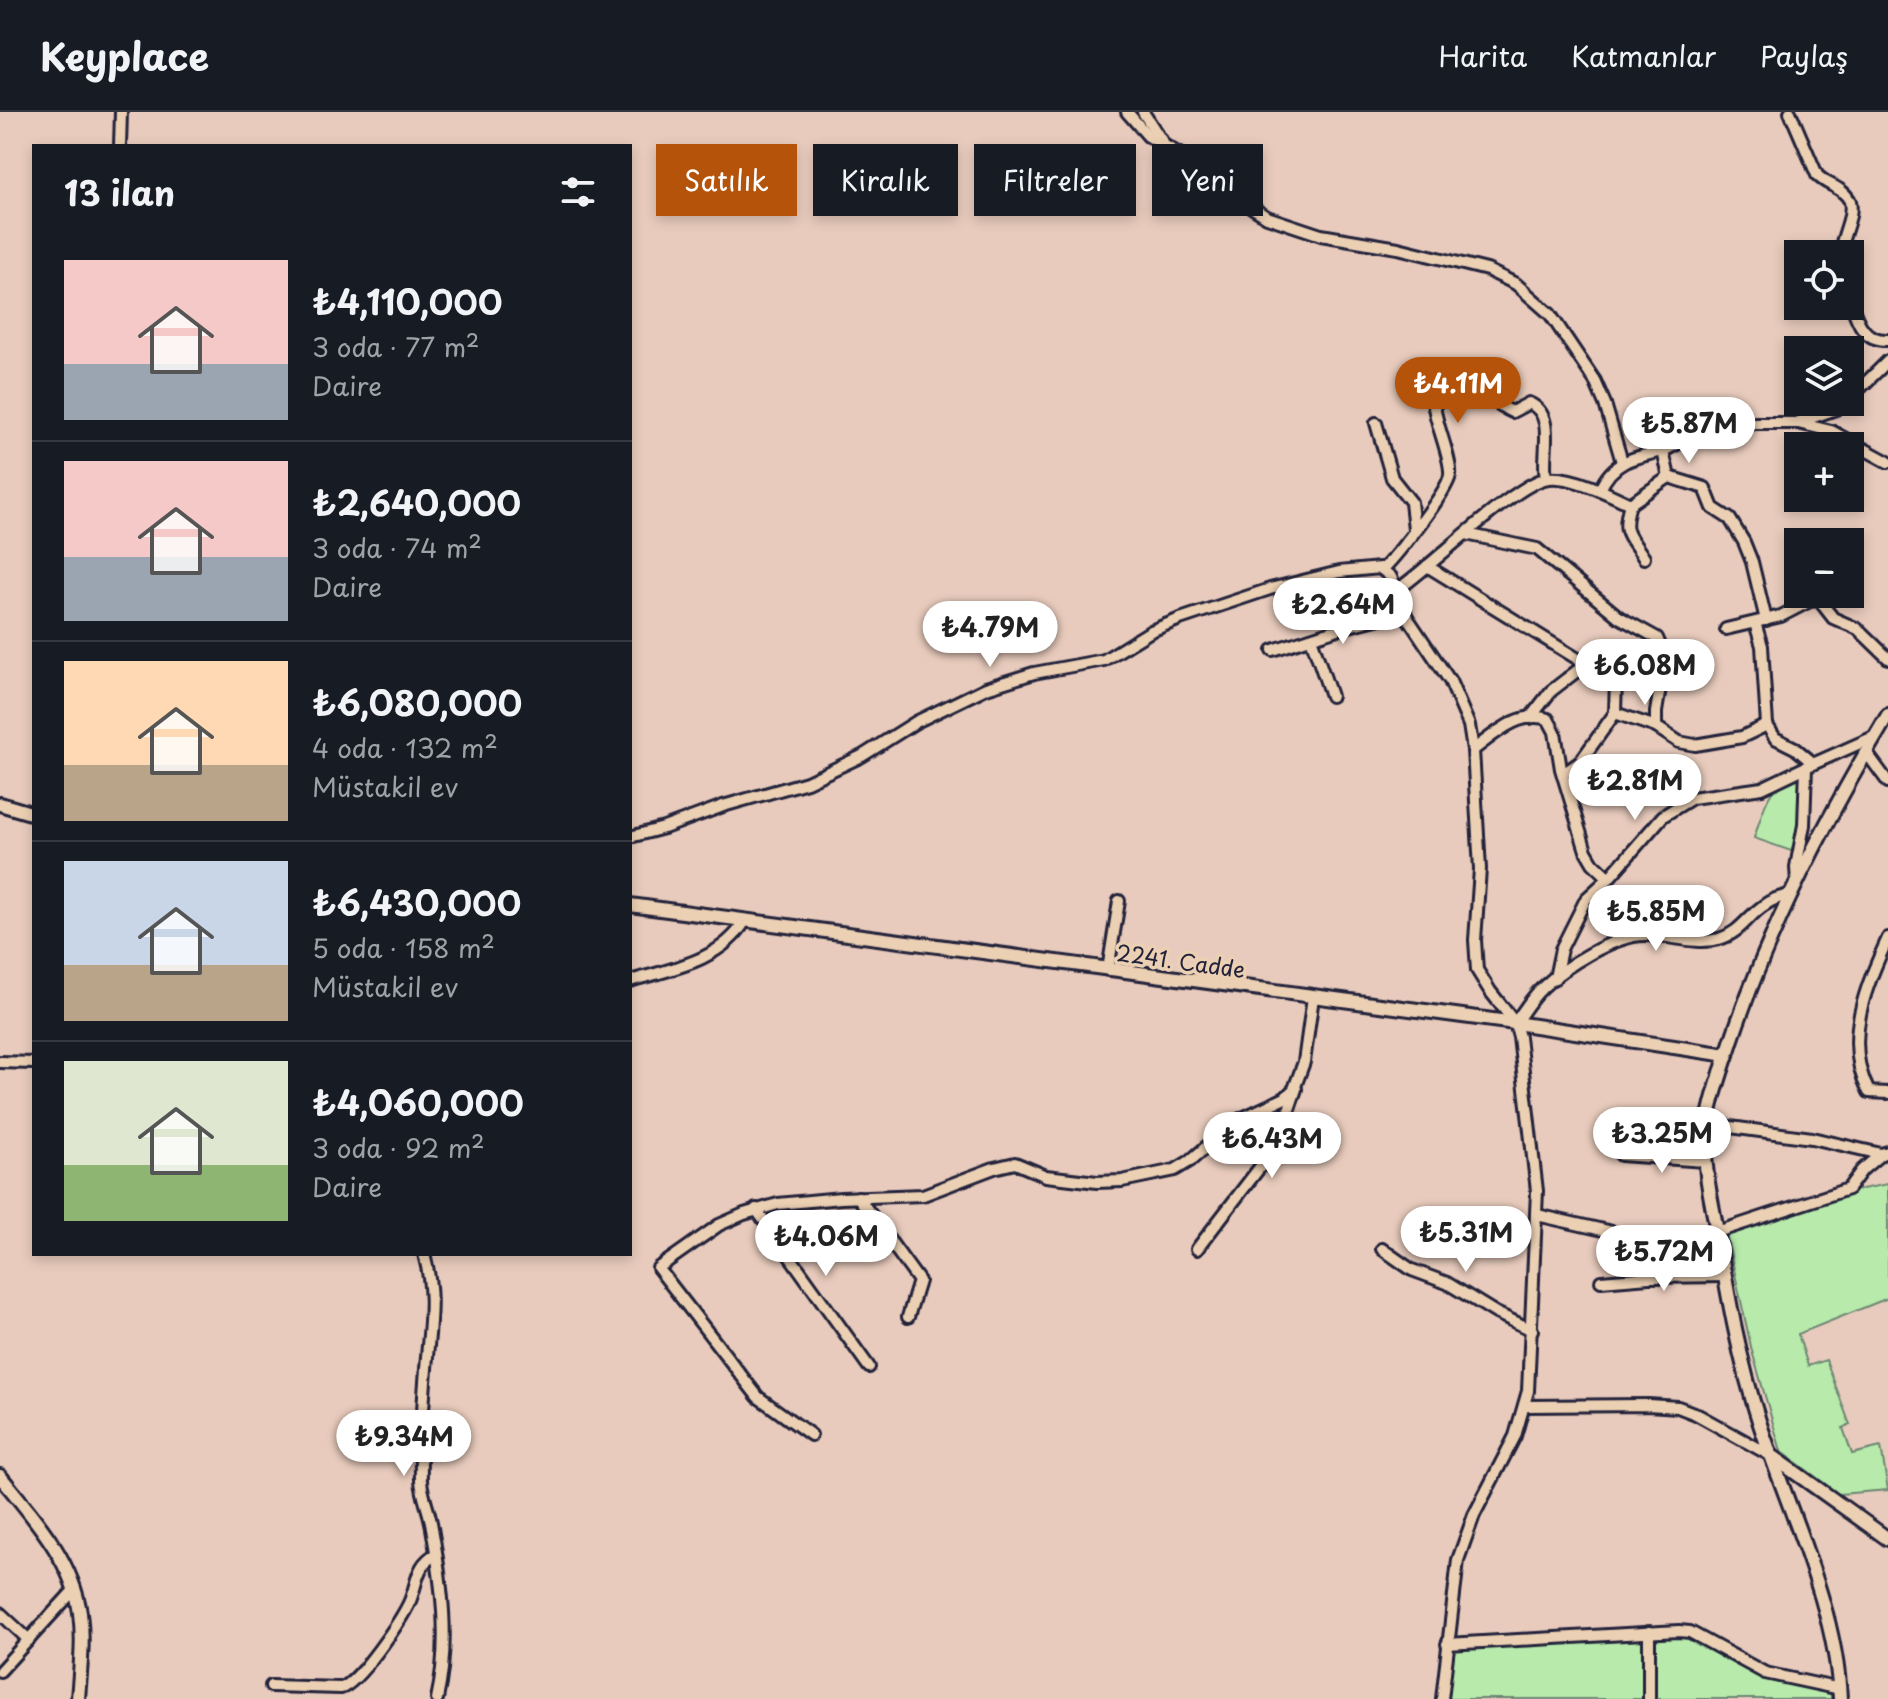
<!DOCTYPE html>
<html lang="tr">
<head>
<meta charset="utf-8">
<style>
	body { margin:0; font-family:"Playpen Sans",sans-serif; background:#242831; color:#f1f3f6; height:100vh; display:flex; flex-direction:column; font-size:30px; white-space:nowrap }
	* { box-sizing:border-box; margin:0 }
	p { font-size:26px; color:#9ea1a6 }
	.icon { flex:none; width:44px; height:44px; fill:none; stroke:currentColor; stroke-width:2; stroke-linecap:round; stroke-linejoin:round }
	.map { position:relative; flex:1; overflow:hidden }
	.panel { position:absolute; left:32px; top:32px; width:600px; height:1112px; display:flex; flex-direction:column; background:#171b24; border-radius:0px; box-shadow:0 4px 12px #0003 }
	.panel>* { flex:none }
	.top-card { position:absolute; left:656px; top:32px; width:760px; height:72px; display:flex; gap:16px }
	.controls { position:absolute; left:1784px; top:128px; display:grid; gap:16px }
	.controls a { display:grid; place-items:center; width:80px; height:80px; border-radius:0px; background:#171b24; box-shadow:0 4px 12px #0003; font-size:40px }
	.price { position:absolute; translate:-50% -68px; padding:0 18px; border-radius:28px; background:#fff; color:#222; font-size:26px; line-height:52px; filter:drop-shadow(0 2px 4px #0008) }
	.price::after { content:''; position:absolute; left:50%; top:48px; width:24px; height:18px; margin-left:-12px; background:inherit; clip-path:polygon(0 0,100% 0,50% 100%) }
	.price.on { background:#b45309; color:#fff }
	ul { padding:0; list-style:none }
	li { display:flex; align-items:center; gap:24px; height:200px; padding:0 32px }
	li+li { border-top:2px solid #363941 }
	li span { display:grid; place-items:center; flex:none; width:224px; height:160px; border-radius:0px; color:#555 }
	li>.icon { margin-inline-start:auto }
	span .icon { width:96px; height:96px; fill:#fffc; stroke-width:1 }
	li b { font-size:34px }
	h2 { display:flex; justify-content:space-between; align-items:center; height:96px; padding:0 32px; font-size:34px }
	.pill { padding:0 28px; border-radius:0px; background:#171b24; box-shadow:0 4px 12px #0003; font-size:28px; line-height:72px }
	.pill.on { background:#b45309; color:#fff }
	header { display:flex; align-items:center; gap:48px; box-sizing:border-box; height:112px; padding:0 40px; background:#171b24; border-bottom:2px solid #363941 }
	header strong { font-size:38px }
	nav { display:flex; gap:44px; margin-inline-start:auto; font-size:28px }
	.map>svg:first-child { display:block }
</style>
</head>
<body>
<header>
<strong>Keyplace</strong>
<nav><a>Harita</a><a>Katmanlar</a><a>Paylaş</a></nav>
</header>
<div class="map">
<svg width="1888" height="1587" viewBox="0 0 1888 1587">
	<rect width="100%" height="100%" fill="#e8cbbc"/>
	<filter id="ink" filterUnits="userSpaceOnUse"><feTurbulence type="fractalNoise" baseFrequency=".0125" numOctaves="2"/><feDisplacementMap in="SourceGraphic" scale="16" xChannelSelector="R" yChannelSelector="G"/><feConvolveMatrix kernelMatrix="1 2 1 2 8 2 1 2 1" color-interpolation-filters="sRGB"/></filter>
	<g filter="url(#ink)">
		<!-- green -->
		<g fill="#b7eaab" stroke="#6c8673" stroke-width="2">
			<path d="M1802,663L1800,715L1794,740L1754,726C1765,694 1766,671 1802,663Z"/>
			<path d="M1888,1072V1186L1798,1222L1808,1254L1826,1248L1850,1313L1843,1316L1852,1342L1881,1335L1888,1378L1839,1382L1781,1339L1752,1239L1726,1121L1852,1079Z"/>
			<path d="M1678,1523L1698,1529L1754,1561L1831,1581V1587H1445L1451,1536Z"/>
		</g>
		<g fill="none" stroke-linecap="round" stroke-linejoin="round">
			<defs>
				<g id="minor">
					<path d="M1127,0L1148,24L1188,47L1242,89L1267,105L1321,123L1398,136L1467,153L1487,158L1516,172L1550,202L1595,269L1605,292L1622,350"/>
					<path d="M1143,0L1163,31"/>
					<path d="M1790,0L1817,63C1827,74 1842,74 1850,89C1854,106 1841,124 1840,142"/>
					<path d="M120,34L121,0"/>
					<path d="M1850,188C1857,209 1863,229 1888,228"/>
					<path d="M1850,286L1888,249"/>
					<path d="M1376,311L1392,366L1411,390L1414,417"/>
					<path d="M1798,311L1831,319L1888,350"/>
					<path d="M1600,378C1612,349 1634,345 1663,339"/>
					<path d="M1630,392C1621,422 1629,422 1644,446"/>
					<path d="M1466,422L1537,437L1619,505L1657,526L1662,538L1663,557L1656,600V615"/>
					<path d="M1427,454L1586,552L1614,560L1616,566L1615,601"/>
					<path d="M1383,457C1397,443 1448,379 1450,363C1453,335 1403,254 1461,267C1485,272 1493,293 1512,300L1529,291C1557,303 1541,342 1546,366"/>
					<path d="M1397,478C1429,457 1517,369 1549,366C1571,363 1610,382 1630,392L1669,365"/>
					<path d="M1766,508L1752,450L1744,430L1730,407L1713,396L1705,376L1669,365L1663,339L1687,327L1755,311H1796L1836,297L1845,290"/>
					<path d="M1755,511L1762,534L1767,613L1775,626L1795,636L1813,651"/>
					<path d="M1726,517L1781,504L1810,489L1819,488L1833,506L1858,517L1888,546"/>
					<path d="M1311,526L1331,584"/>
					<path d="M1273,538L1341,516L1404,500"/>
					<path d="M1530,606L1551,579L1586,552"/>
					<path d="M1473,638C1495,622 1519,598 1548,607L1555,620L1561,657L1586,739L1593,751L1609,766"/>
					<path d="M1866,640L1888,670"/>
					<path d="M1563,662L1580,650L1615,601L1656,615L1679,630L1695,633L1742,625L1767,613"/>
					<path d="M630,725L664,716L723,694L807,670L862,644L916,610L986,576L1034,561L1104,548L1151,519L1180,507L1270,477L1339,460L1380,456L1391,465L1407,505L1450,569L1469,613L1473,638L1480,757L1475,828L1477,858L1490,879L1515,911L1519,925L1537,1079L1528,1279L1515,1324L1474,1403L1458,1448L1442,1587"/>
					<path d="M1797,771L1796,755L1804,713L1806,655L1876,624"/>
					<path d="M1888,826C1866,874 1842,929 1869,980L1888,981"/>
					<path d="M1108,858L1119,789"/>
					<path d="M1555,866L1561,837L1586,787L1609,766L1663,704L1692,686L1762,676L1806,655"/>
					<path d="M630,869C671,857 721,849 745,809"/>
					<path d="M1515,911C1523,900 1531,886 1542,876C1564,855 1614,823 1645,823C1669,823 1696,833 1719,827C1740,821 1747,805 1763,794C1772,787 1781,785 1792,782"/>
					<path d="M0,950L34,951"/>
					<path d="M1708,1012L1812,1026L1881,1042L1888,1040"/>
					<path d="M1621,1043L1705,1049"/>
					<path d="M858,1085L919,1169L908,1205"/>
					<path d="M756,1097L869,1255"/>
					<path d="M1537,1103L1722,1145"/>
					<path d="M1717,1120L1848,1077L1862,1058L1881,1042"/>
					<path d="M1197,1137L1277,1033L1296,977"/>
					<path d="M1382,1137L1412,1158L1447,1171L1496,1201L1532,1218"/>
					<path d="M424,1142C436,1185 429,1214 426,1257C423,1294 420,1332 421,1368C422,1385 430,1400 432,1416C442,1473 450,1530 437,1587"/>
					<path d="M1601,1169L1649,1165L1725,1164"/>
					<path d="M1524,1294L1648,1293L1678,1295L1696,1302L1772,1344"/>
					<path d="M811,1323L758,1285L658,1156L719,1113L744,1102L778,1092L841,1086L923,1083L994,1056L1015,1051L1046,1064L1097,1070L1122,1069L1175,1058L1190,1049L1236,1009L1285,986L1294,977L1304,950L1313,885"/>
					<path d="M0,1501L29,1528"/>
					<path d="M1447,1532L1679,1519L1690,1520L1765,1561L1840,1577"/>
					<path d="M0,1559L74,1478"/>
					<path d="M271,1574L341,1576C358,1572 402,1507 410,1489C418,1469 416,1453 436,1442"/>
					<path d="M1649,1587V1520"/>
				</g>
				<g id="tertiary">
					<path d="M0,692L34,702"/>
					<path d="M630,793L1515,911L1727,943"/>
					<path d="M1772,1344L1888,1427"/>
					<path d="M0,1364C33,1405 72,1447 80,1501C84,1529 80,1558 78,1587"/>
					<path d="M1840,1587C1836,1493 1788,1398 1759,1309C1739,1247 1728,1183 1717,1120C1712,1090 1704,1060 1705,1030C1708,996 1721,962 1731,930C1769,816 1826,707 1888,603"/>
				</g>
			</defs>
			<!-- minor casing -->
			<use href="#minor" stroke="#22223b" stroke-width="16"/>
			<!-- tertiary casing -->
			<use href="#tertiary" stroke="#22223b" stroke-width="18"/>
			<!-- minor -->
			<use href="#minor" stroke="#ecd0b3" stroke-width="10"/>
			<!-- tertiary -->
			<use href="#tertiary" stroke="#ecd0b3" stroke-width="12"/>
		</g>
	</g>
	<g text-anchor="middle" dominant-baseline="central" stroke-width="7" stroke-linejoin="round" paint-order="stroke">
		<!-- street labels -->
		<g font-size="22" fill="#22223b" stroke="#ecd0b3">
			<text transform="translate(1181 848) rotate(8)">2241. Cadde</text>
		</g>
	</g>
</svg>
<div class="controls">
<a><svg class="icon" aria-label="locate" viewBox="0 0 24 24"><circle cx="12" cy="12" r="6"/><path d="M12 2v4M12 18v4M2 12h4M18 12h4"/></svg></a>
<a><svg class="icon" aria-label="layers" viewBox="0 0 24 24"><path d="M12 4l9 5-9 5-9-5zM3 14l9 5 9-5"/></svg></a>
<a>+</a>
<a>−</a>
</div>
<b class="price on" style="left:1458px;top:313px">₺4.11M</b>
<b class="price" style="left:1689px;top:353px">₺5.87M</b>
<b class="price" style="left:1343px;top:534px">₺2.64M</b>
<b class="price" style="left:990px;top:557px">₺4.79M</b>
<b class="price" style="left:1645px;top:595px">₺6.08M</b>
<b class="price" style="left:1635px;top:710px">₺2.81M</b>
<b class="price" style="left:1656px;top:841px">₺5.85M</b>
<b class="price" style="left:1662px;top:1063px">₺3.25M</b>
<b class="price" style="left:1272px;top:1068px">₺6.43M</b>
<b class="price" style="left:1466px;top:1162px">₺5.31M</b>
<b class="price" style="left:826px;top:1166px">₺4.06M</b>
<b class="price" style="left:1664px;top:1181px">₺5.72M</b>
<b class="price" style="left:404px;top:1366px">₺9.34M</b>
<div class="top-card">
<a class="pill on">Satılık</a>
<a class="pill">Kiralık</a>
<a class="pill">Filtreler</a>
<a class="pill">Yeni</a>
</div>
<section class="panel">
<h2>13 ilan<svg class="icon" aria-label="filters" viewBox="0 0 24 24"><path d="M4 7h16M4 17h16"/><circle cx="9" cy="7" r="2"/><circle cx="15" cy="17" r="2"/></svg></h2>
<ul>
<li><span style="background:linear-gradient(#f6c9c9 65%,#9aa5b1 0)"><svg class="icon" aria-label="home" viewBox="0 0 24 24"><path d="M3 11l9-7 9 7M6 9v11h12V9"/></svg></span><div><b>₺4,110,000</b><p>3 oda · 77 m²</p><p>Daire</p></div></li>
<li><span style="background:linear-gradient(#f6c9c9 60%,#9aa5b1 0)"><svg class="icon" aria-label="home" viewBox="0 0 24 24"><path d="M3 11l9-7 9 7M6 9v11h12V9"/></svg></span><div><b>₺2,640,000</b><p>3 oda · 74 m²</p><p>Daire</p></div></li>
<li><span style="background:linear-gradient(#ffd9b3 65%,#b9a48a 0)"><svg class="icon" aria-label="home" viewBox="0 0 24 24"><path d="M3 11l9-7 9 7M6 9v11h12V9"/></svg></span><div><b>₺6,080,000</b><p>4 oda · 132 m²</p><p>Müstakil ev</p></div></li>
<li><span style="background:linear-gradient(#c9d6e8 65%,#b9a48a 0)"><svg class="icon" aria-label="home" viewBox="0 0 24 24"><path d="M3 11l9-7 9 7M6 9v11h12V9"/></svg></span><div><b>₺6,430,000</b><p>5 oda · 158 m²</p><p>Müstakil ev</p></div></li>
<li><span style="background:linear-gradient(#dfe7d0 65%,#8fb573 0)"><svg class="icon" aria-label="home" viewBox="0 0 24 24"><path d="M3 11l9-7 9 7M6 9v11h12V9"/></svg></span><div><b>₺4,060,000</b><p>3 oda · 92 m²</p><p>Daire</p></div></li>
</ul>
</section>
</div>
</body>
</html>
